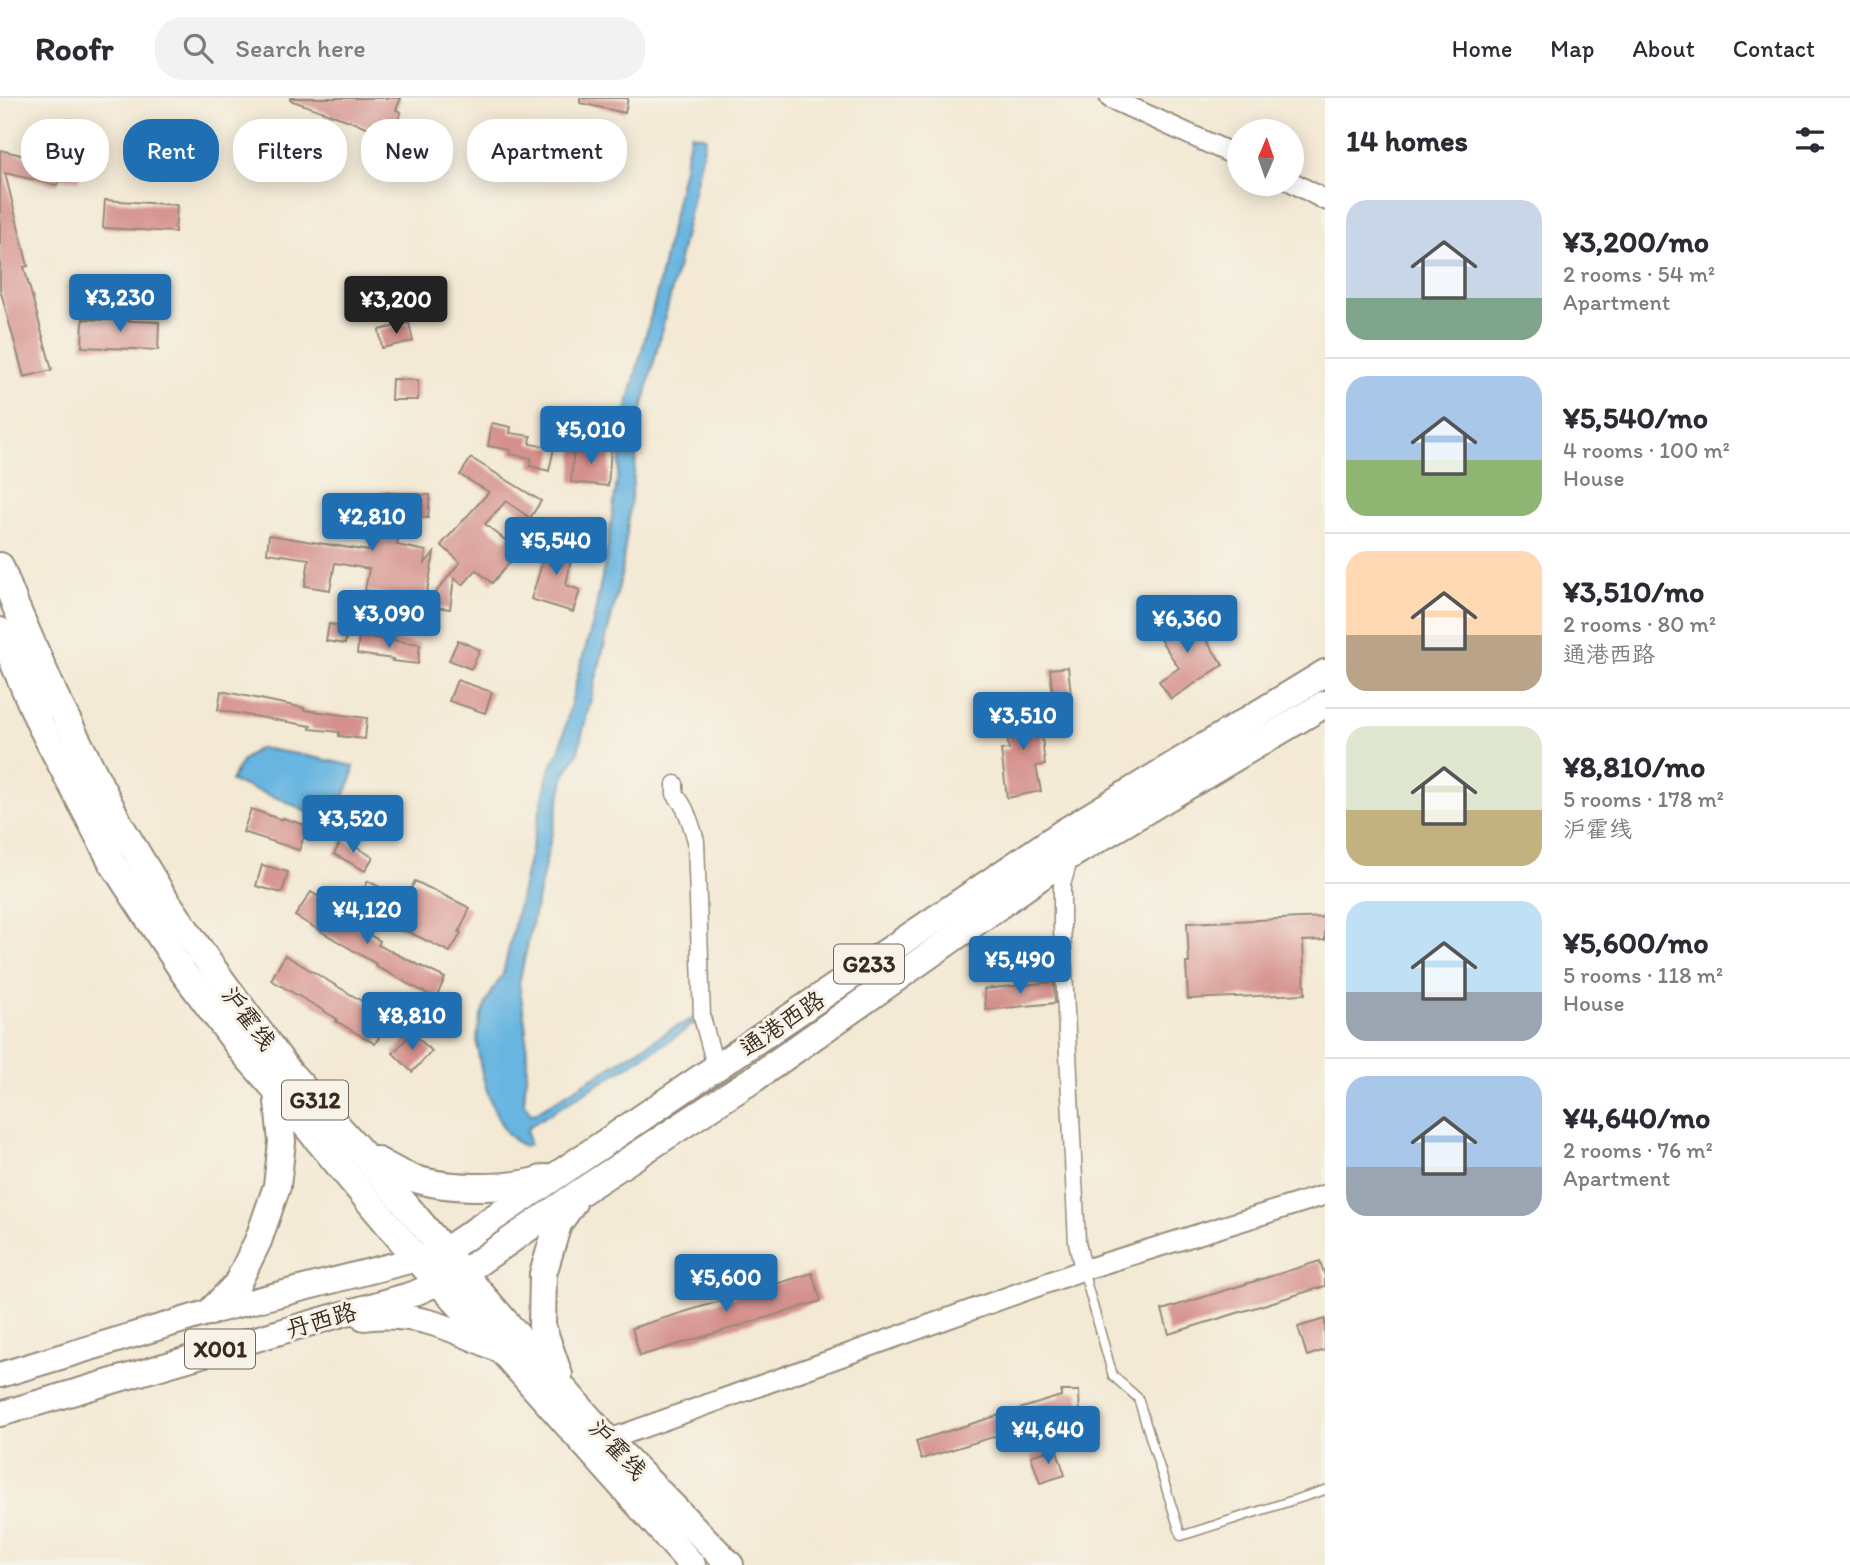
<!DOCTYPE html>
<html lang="en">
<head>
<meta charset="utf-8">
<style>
	body { margin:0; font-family:Itim,"LXGW WenKai TC",sans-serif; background:#f2f2f3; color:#2b2b33; height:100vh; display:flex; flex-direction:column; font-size:26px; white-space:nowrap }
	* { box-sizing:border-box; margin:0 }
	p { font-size:23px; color:#7c7c81 }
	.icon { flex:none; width:38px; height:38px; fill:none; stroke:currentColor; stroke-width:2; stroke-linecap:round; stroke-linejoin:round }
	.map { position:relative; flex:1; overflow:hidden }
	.panel { display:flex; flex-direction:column; background:#fff; width:525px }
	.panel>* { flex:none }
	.hud { position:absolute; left:21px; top:21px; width:665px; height:63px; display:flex; gap:14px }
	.needle { width:46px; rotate:2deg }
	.fabs { position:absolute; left:1227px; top:21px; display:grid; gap:14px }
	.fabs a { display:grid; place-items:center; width:77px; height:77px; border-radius:50%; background:#fff; box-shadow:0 4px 18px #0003; font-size:35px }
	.price { position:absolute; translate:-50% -60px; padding:0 16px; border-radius:7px; background:#1f6fb2; color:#fff; font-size:23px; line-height:46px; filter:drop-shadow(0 2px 4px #0008) }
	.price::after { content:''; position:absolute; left:50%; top:42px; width:21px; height:16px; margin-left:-10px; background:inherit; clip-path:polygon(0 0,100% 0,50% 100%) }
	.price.on { background:#222; color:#fff }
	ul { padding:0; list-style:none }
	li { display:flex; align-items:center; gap:21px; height:175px; padding:0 21px }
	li+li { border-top:2px solid #e1e1e2 }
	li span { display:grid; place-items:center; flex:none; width:196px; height:140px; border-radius:21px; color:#555 }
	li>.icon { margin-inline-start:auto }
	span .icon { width:84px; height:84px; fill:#fffc; stroke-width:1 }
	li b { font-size:30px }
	h2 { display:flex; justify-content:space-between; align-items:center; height:84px; padding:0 21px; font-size:30px }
	.pill { padding:0 24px; border-radius:28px; background:#fff; box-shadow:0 4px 18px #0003; font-size:24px; line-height:63px }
	.pill.on { background:#1f6fb2; color:#fff }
	header { display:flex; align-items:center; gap:42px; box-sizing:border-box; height:98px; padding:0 35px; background:#fff; border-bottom:2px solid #e1e1e2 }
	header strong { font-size:33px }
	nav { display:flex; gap:38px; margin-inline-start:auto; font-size:24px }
	.search { width:490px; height:63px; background:#f2f2f3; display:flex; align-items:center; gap:18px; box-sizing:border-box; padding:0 24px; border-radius:28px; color:#7c7c81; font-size:26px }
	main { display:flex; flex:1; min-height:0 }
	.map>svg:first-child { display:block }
</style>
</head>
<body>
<header>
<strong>Roofr</strong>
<div class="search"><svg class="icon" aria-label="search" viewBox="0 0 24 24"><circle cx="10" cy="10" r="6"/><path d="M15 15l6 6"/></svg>Search here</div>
<nav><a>Home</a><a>Map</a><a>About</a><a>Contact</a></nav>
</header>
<main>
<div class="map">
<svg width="1325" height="1467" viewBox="0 0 1325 1467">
	<rect width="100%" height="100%" fill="#f7f3e8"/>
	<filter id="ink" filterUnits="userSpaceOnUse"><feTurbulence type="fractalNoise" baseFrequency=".0143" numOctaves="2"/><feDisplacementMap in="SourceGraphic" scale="14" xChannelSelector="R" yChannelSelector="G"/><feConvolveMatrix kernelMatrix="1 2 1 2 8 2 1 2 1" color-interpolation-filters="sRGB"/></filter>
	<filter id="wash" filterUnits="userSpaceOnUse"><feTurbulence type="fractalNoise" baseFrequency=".00686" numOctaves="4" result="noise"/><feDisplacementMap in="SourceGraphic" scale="28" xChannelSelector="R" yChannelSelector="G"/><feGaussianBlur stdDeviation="1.57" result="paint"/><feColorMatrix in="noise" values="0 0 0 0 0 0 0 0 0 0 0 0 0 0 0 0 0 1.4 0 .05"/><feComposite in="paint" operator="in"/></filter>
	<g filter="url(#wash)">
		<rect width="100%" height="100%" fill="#f3e9d4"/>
		<!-- water -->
		<g fill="#67b5e1" stroke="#517080" stroke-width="2">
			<path d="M691,36L706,39L677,171L638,328L637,352L621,480L577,657L565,676L519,885L526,931L527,968L524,1005L532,1017L674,930L695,920L696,924L677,938L530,1028L527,1032L529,1046L524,1049C518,1045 512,1041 507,1035C490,1012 474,959 478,931C481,911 492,892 503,876L549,673L560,651L579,572L593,525L606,458L622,349L623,325L658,190Z"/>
			<path d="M260,650L303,657L354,668L352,680L337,714L326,720H318L283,702L231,683C239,667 244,658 260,650Z"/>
		</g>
		<g id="blocks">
			<!-- building -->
			<g fill="#d5908c">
				<path d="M290,0H401L396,12L401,14L392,38L290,2Z"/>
				<path d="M580,0H628L625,15L580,5Z"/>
				<path d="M69,21L85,23L79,83L59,81L57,87L5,75L28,168L24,169L52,272L24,279L0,191V52L64,67Z"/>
				<path d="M105,102L177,107L175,134L103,130Z"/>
				<path d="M83,221L159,224L158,252L82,249Z"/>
				<path d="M409,225L413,243L382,250L379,232Z"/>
				<path d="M392,281L418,282V302H391Z"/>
				<path d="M492,325L511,329L510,335L531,338L530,346L554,350L549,373L530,368L531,360L510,356L511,352L488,348Z"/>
				<path d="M574,348L611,351L608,388L571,384Z"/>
				<path d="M471,360L541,403L530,420L506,403L485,426L505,442L513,434L522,436L529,442L492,485L476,472L463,487L454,480L450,511L425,508L460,464L441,447L489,394L460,377Z"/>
				<path d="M380,394L430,397L428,420L403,419L397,447L426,453L425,465L434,455L425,504L365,492L369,471L335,465L330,492L305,488L309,461L267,455L269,437L369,453L373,433L378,434Z"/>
				<path d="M547,441L574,447L566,487L580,492L573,514L531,501L541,469Z"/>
				<path d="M1187,514L1223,567L1171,601L1159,583L1179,570L1156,535Z"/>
				<path d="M329,526L348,529L345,546L326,543Z"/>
				<path d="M359,538L420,546L418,566L392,563L393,561L357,556Z"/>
				<path d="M458,542L480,552L471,571L449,562Z"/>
				<path d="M1068,569L1072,606L1054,608L1050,571Z"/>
				<path d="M457,582L492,594L485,615L449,603Z"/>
				<path d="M221,593L304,610V612L367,620L365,641L339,638V634L310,631L311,628L218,612Z"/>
				<path d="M1041,611L1044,630H1041L1045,667L1036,668L1041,693L1007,700L1001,652L1009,651L1003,616Z"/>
				<path d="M251,711L282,722L283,720L308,728L299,752L243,734Z"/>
				<path d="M342,741L373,759L365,773L334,756Z"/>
				<path d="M262,767L288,774L282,795L256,788Z"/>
				<path d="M368,783L405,802L415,783L470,810L459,834L461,835L450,854L390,825L393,820L358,802Z"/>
				<path d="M311,794L337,810L333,816L380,843L378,847L445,880L436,900L404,884V883L375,868L376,866L295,818Z"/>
				<path d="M1325,819V842L1303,843L1305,896L1188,901L1186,865H1189L1187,825Z"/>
				<path d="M285,857L390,920L375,946L336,923L337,921L316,908L271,882Z"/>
				<path d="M1054,884L1055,905L986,912L984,891Z"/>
				<path d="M412,935L432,953L412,974L393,955Z"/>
				<path d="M1320,1163L1325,1178V1188L1169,1236L1162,1212Z"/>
				<path d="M812,1175L821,1203L640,1258L632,1230Z"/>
				<path d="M1325,1221V1252L1307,1258L1298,1229Z"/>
				<path d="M1061,1293H1079L1080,1323L1062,1324V1318L921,1361L916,1343L1061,1298Z"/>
				<path d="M1056,1350L1065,1377L1040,1385L1031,1358Z"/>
			</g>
		</g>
	</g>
	<g filter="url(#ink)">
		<use href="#blocks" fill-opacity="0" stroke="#978a79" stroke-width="2"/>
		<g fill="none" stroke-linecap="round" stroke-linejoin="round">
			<defs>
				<path id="service" d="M1083,1172L1113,1278L1138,1300L1181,1438L1325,1392"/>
				<g id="minor">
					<path d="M675,686V696C687,710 691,726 696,743L702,919L716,971"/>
					<path d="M1070,759L1062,787V830L1077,1144L1083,1172"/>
				</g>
				<g id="tertiary">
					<path d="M1110,0L1239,59"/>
					<path d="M1292,84L1325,102"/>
					<path d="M608,1342L1083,1172L1325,1097"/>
				</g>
				<g id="primary">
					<path d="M364,1220C416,1213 454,1231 499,1252"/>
					<path d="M0,1277L210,1214L417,1161"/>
					<path d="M0,1316L297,1229L413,1196L440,1184"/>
				</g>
				<g id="trunk">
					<path d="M0,468L16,509L55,598L120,727L161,795L211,868L289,974L362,1055L463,1175L608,1342L730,1467"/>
					<path d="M0,533L40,626L113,766L184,875L243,954L277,993L417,1161L502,1253L692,1467"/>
					<path d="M376,1062C385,1067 395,1073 405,1077C438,1092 511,1093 545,1080"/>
					<path d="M429,1158L445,1153L1064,734L1325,575"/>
					<path d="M448,1181L463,1175L579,1095L755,980L1071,757L1325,606"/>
					<path d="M210,1214L237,1186L258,1143L277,1088L282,1044L277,993"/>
					<path d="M559,1277L542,1228L543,1176L558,1126L573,1105"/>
				</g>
			</defs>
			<!-- service casing -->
			<use href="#service" stroke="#978a79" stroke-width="11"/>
			<!-- minor casing -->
			<use href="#minor" stroke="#978a79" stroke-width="19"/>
			<!-- tertiary casing -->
			<use href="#tertiary" stroke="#978a79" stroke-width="23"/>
			<!-- primary casing -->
			<use href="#primary" stroke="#978a79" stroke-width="28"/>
			<!-- trunk casing -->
			<use href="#trunk" stroke="#978a79" stroke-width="30"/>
			<!-- service -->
			<use href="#service" stroke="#fff" stroke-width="8"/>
			<!-- minor -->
			<use href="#minor" stroke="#fff" stroke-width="16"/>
			<!-- tertiary -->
			<use href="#tertiary" stroke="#fff" stroke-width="19"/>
			<!-- primary -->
			<use href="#primary" stroke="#fff" stroke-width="24"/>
			<!-- trunk -->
			<use href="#trunk" stroke="#fff" stroke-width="26"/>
		</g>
	</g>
	<g text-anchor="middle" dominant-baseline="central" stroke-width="6" stroke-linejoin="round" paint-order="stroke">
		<!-- shield labels -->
		<g fill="#f7f3e8" stroke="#73665b" stroke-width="2">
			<rect x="834" y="846.5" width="70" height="39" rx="5"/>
			<rect x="282" y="982.5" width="66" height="39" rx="5"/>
			<rect x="185" y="1231.5" width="70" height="39" rx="5"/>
		</g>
		<g font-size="23" font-weight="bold" fill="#3b2a1e">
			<text x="869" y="866">G233</text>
			<text x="315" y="1002">G312</text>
			<text x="220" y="1251">X001</text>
		</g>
		<!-- street labels -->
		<g font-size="24" fill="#3b2a1e" stroke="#f7f3e8">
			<text transform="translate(249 920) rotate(53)">沪霍线</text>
			<text transform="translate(782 925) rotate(-34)">通港西路</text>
			<text transform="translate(321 1222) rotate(-16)">丹西路</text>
			<text transform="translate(618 1351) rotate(47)">沪霍线</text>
		</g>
	</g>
</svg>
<div class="fabs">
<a><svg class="needle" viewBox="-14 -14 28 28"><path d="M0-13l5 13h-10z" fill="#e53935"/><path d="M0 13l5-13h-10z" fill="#7c7c81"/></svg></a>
</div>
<b class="price" style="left:120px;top:236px">¥3,230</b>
<b class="price on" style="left:396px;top:238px">¥3,200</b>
<b class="price" style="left:591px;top:368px">¥5,010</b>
<b class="price" style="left:372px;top:455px">¥2,810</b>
<b class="price" style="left:556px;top:479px">¥5,540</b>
<b class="price" style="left:389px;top:552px">¥3,090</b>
<b class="price" style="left:1187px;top:557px">¥6,360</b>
<b class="price" style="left:1023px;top:654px">¥3,510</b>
<b class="price" style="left:353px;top:757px">¥3,520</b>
<b class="price" style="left:367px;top:848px">¥4,120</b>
<b class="price" style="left:1020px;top:898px">¥5,490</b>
<b class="price" style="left:412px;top:954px">¥8,810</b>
<b class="price" style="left:726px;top:1216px">¥5,600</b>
<b class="price" style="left:1048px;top:1368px">¥4,640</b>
<div class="hud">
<a class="pill">Buy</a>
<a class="pill on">Rent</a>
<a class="pill">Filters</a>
<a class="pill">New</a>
<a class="pill">Apartment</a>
</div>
</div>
<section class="panel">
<h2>14 homes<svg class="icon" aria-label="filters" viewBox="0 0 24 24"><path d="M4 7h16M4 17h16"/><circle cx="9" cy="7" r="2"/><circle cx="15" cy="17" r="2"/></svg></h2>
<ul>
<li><span style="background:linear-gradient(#c9d6e8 70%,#7fa58c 0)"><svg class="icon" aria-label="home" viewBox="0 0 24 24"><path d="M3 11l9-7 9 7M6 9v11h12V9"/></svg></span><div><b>¥3,200/mo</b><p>2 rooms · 54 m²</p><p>Apartment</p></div></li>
<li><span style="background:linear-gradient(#a9c7e8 60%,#8fb573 0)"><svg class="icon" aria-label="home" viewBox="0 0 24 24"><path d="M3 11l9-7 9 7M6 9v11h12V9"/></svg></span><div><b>¥5,540/mo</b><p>4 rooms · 100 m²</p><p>House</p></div></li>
<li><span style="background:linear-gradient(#ffd9b3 60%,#b9a48a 0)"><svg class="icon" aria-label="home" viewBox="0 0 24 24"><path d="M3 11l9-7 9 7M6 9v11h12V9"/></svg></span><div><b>¥3,510/mo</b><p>2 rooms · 80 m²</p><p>通港西路</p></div></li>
<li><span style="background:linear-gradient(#dfe7d0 60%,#c2b280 0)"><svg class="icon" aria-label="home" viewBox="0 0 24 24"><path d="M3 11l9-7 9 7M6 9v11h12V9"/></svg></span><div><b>¥8,810/mo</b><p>5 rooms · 178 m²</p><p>沪霍线</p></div></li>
<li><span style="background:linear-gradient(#bfe0f5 65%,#9aa5b1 0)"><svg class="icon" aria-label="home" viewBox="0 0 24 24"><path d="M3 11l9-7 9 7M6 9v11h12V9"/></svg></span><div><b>¥5,600/mo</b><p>5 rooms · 118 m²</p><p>House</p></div></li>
<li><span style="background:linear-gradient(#a9c7e8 65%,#9aa5b1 0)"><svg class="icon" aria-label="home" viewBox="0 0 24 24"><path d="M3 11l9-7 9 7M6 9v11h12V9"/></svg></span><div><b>¥4,640/mo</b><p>2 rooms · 76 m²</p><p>Apartment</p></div></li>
</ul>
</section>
</main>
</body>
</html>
